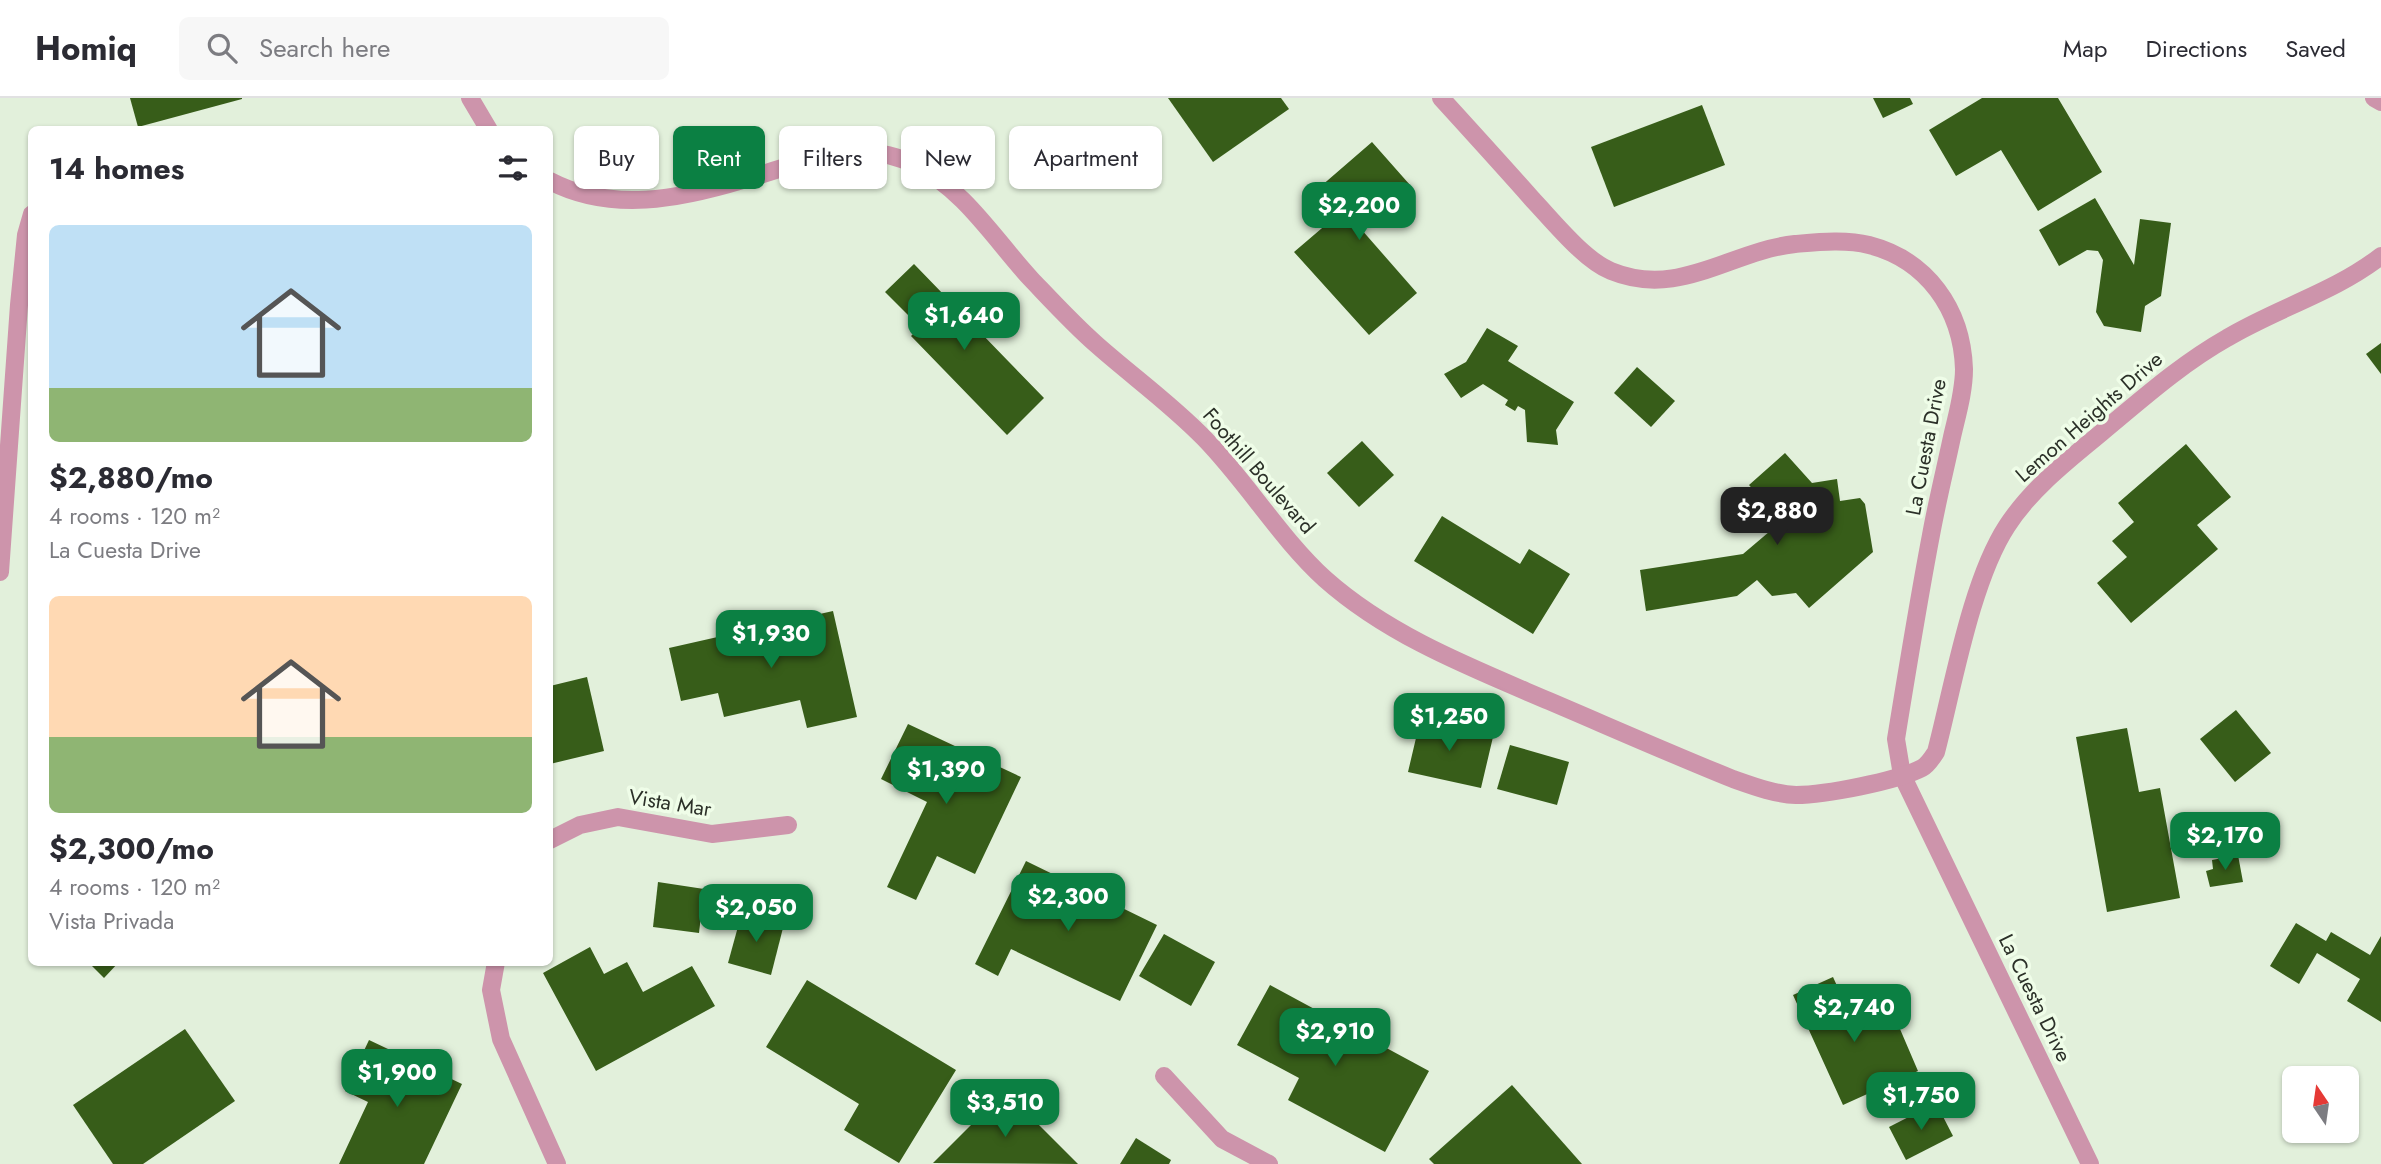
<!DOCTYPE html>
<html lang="en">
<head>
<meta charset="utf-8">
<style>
	body { margin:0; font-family:Jost,sans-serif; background:#f7f7f7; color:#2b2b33; height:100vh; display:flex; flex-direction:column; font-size:26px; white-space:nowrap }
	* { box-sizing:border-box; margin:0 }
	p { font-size:23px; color:#7c7c81 }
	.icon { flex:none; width:38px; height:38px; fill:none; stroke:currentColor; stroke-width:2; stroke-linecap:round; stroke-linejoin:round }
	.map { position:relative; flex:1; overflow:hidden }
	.details { position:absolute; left:28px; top:28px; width:525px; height:840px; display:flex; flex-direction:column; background:#fff; border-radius:10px; box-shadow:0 2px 5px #0004 }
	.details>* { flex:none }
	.guide { position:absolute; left:574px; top:28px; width:665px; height:63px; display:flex; gap:14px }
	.needle { width:46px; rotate:347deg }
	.fabs { position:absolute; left:2282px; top:968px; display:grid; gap:14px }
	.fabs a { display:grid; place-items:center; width:77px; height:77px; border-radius:10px; background:#fff; box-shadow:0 2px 5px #0004; font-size:35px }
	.price { position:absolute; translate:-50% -60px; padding:0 16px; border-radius:14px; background:#0b8043; color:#fff; font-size:23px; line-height:46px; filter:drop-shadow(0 2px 4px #0008) }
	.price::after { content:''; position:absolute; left:50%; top:42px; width:21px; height:16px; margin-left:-10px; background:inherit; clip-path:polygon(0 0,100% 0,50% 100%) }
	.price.active { background:#222; color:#fff }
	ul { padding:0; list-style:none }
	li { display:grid; align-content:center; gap:14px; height:371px; padding:0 21px }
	li span { display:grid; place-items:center; height:217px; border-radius:10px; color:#555 }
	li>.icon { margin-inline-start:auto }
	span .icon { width:126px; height:126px; fill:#fffc; stroke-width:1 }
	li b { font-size:30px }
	h2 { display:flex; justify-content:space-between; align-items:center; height:84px; padding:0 21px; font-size:30px }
	.tag { padding:0 24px; border-radius:10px; background:#fff; box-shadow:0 2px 5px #0004; font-size:24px; line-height:63px }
	.tag.active { background:#0b8043; color:#fff }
	header { display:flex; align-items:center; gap:42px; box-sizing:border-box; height:98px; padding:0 35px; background:#fff; border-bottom:2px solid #e1e1e2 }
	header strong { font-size:33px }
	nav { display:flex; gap:38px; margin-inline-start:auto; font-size:24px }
	.search { width:490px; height:63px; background:#f7f7f7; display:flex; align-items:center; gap:18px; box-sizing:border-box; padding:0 24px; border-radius:10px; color:#7c7c81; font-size:26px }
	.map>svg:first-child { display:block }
</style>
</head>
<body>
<header>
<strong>Homiq</strong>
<div class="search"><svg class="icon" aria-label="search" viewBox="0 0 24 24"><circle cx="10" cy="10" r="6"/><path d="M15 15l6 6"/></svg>Search here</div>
<nav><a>Map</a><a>Directions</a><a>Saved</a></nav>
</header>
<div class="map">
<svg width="2381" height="1066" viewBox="0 0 2381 1066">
	<rect width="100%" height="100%" fill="#e2f0db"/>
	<!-- building -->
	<g fill="#375d19">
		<path d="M130,0H242V1L138,29Z"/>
		<path d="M1168,0H1281L1289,11L1213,64Z"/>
		<path d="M1873,0H1910L1913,6L1883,20Z"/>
		<path d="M1982,0H2058L2102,74L2038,113L2001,52L1956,78L1929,32Z"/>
		<path d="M1702,7L1725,67L1614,109L1591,49Z"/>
		<path d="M1372,44L1410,87L1361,131L1417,195L1369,237L1294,154L1342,113L1320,89Z"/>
		<path d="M2095,100L2134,167L2140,121L2171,125L2161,198L2145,208L2141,234L2104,228L2096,214L2103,162L2098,153L2087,152L2059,168L2039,132Z"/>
		<path d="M914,166L1044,300L1007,337L911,238L920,229L885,194Z"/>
		<path d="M1487,230L1518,248L1508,263L1574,304L1556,332L1558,347L1527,344L1525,312L1518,308L1515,313L1505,307L1508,302L1483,286L1461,300L1444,276L1466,264Z"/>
		<path d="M2381,245V276L2366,256Z"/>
		<path d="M1637,269L1675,303L1651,329L1614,295Z"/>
		<path d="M1362,343L1394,377L1359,409L1327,375Z"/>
		<path d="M2186,346L2231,399L2197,427L2218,451L2131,525L2097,485L2127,459L2112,443L2134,424L2118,405Z"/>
		<path d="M1785,355L1812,385L1837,381L1840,403L1860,400L1865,406L1873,454L1809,510L1796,495L1772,498L1757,482L1737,498L1646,513L1640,472L1743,456L1776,428L1774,415L1749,387Z"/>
		<path d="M1442,418L1520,466L1529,451L1570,476L1533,536L1414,463Z"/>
		<path d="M833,513L857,619L807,630L800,602L724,619L718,595L681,603L669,550Z"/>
		<path d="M587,579L604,653L550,666V588Z"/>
		<path d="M2236,612L2271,655L2235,684L2200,641Z"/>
		<path d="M1410,620L1493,639L1481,690L1408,674L1416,640L1406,638Z"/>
		<path d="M908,626L1021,679L975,776L937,758L916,802L887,789L927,704L881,681Z"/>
		<path d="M2127,630L2139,694L2160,690L2180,800L2107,814L2076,639Z"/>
		<path d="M1510,647L1569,664L1557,707L1497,691Z"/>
		<path d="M2238,757L2243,784L2210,789L2206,773L2213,771L2212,762Z"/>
		<path d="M1026,763L1157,827L1120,903L1011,851L998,878L975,866Z"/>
		<path d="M658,784L704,791L699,835L653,829Z"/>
		<path d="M742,814L784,826L771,877L728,865Z"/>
		<path d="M2296,825L2326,843L2331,834L2370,857L2381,838V924L2347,903L2360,881L2317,855L2299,886L2270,868Z"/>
		<path d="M1164,836L1215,864L1191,908L1139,878Z"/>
		<path d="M590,849L604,876L627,864L643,894L692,868L715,908L596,973L543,875Z"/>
		<path d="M88,864H119L104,880Z"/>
		<path d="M1833,879L1858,934L1894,917L1918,973L1843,1007L1793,897Z"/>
		<path d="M807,882L956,972L899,1065L844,1032L859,1006L766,949Z"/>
		<path d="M1270,887L1429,973L1385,1054L1288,1002L1299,980L1237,947Z"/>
		<path d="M185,931L235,1003L143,1066H113L73,1007Z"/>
		<path d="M369,942L462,986L424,1066H339L368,1004L345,993Z"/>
		<path d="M1512,987L1582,1066H1434L1429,1061Z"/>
		<path d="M1005,993L1078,1066L933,1065Z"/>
		<path d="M1936,1005L1953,1038L1906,1062L1889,1029Z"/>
		<path d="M1136,1040L1171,1062L1169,1066H1120Z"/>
	</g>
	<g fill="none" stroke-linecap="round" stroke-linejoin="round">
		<!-- minor -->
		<g stroke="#cd94ab" stroke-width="18">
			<path d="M470,0L489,32"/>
			<path d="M1441,0C1472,34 1503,68 1533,102C1553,123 1584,162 1611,173C1679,201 1730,153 1795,146C1818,144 1846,141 1869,147C1927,162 1962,211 1964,271C1964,294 1957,317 1952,339C1945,372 1937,404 1931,437C1918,505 1907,573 1896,641L1902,677L2090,1066"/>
			<path d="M2374,0L2381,4"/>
			<path d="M550,83C611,115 680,101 743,82C801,66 857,37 915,67C964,91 995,142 1031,181C1052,203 1074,227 1097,247C1132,278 1171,306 1204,340C1247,384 1280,440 1325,481C1389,538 1472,570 1549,603C1610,629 1671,656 1733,681C1753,688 1774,696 1796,697C1825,697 1897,683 1922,670C1928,667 1932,660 1936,654C1953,589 1971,483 2007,428C2031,391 2068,362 2101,335C2142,301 2181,266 2227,240C2277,210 2335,194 2381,158"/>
			<path d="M0,474L19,207L26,137L32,116"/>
			<path d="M550,742L580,727L618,719L712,736L788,727"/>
			<path d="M496,864L491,892L501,941L557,1066"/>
			<path d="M1164,978L1222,1041L1269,1066"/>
		</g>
	</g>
	<g text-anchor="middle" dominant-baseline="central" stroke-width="7" stroke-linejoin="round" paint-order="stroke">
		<!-- street labels -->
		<g font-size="21" fill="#2b3028" stroke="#effde8">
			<text transform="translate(2089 319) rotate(-41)">Lemon Heights Drive</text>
			<text transform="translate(1926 349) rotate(-79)">La Cuesta Drive</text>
			<text transform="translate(1259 373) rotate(49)">Foothill Boulevard</text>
			<text transform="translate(670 705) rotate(9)">Vista Mar</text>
			<text transform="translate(2035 900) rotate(64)">La Cuesta Drive</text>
		</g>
	</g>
</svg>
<div class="fabs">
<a><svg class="needle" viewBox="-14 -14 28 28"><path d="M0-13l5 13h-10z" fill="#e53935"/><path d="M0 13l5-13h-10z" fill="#7c7c81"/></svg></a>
</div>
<b class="price" style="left:1359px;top:144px">$2,200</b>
<b class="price" style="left:964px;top:254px">$1,640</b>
<b class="price active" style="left:1777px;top:449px">$2,880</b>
<b class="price" style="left:771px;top:572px">$1,930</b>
<b class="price" style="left:1449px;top:655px">$1,250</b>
<b class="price" style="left:946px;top:708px">$1,390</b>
<b class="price" style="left:2225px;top:774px">$2,170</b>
<b class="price" style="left:1068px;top:835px">$2,300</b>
<b class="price" style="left:756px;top:846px">$2,050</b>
<b class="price" style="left:1854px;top:946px">$2,740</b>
<b class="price" style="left:1335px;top:970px">$2,910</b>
<b class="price" style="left:397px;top:1011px">$1,900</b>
<b class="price" style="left:1921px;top:1034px">$1,750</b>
<b class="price" style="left:1005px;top:1041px">$3,510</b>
<div class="guide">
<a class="tag">Buy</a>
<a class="tag active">Rent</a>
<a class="tag">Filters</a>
<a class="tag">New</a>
<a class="tag">Apartment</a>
</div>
<section class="details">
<h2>14 homes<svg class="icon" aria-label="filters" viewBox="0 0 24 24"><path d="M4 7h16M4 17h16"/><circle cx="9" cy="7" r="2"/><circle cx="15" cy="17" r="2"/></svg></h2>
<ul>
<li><span style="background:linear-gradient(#bfe0f5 75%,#8fb573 0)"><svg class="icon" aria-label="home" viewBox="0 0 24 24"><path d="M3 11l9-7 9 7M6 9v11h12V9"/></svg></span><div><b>$2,880/mo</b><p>4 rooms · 120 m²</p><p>La Cuesta Drive</p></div></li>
<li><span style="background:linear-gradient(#ffd9b3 65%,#8fb573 0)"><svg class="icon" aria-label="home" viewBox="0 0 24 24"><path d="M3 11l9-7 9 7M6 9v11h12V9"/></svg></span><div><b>$2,300/mo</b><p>4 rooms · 120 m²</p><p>Vista Privada</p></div></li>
</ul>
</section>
</div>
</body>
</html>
